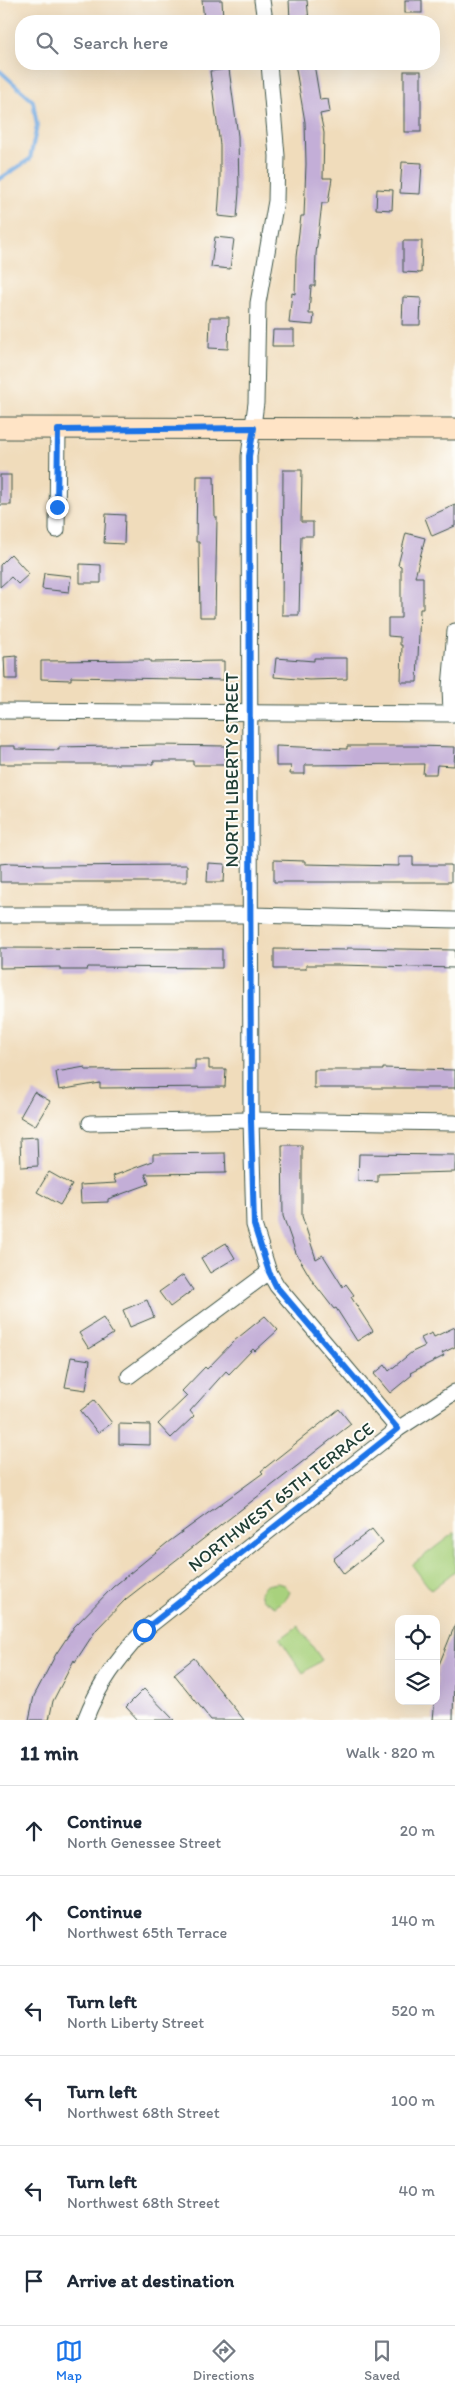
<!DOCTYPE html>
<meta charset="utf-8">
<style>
:root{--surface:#fff;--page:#f2f2f3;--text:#1f2937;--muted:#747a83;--line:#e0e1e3;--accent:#1a73e8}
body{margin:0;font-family:Itim,sans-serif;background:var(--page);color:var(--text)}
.controls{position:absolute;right:15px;bottom:15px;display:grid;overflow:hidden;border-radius:10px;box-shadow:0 5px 20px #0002}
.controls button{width:45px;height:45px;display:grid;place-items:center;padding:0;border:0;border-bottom:1px solid var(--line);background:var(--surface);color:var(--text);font:25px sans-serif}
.stop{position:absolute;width:15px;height:15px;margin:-11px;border:4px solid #1a73e8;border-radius:50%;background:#fff}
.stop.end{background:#1a73e8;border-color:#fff;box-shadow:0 1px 5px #0008}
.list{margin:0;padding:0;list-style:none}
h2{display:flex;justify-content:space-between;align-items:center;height:65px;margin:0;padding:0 20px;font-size:21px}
h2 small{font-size:16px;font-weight:400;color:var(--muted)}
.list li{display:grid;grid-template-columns:32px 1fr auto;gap:15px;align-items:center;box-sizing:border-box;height:90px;padding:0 20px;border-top:1px solid var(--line)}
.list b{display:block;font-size:19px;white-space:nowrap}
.list p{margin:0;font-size:16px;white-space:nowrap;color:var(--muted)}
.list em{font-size:16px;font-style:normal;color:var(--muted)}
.icon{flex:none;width:28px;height:28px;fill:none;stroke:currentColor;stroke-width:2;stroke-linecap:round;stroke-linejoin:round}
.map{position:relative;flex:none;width:455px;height:1720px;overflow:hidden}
.search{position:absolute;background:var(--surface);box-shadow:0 5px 20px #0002;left:15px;right:15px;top:15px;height:55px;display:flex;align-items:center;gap:12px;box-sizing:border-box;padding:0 18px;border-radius:20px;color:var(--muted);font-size:19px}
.sheet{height:605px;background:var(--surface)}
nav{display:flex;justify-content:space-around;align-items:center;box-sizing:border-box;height:70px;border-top:1px solid var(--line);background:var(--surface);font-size:14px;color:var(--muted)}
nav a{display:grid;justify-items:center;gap:2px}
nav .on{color:var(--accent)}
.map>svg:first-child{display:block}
.green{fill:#a8d17d;stroke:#648758}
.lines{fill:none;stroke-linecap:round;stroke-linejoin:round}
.stream{stroke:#74abe2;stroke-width:4}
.building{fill:#c3aed7}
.minor-casing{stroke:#3e5548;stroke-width:17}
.secondary-casing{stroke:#3e5548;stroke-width:23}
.minor{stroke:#fff;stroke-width:15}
.secondary{stroke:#ffe4c6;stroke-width:21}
.route{stroke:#1a73e8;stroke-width:6}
.labels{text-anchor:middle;stroke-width:4;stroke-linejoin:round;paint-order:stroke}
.street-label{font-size:18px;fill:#1f3d34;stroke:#fdfcf7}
</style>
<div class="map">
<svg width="455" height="1720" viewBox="0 0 455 1720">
<rect width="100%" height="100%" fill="#fdfcf7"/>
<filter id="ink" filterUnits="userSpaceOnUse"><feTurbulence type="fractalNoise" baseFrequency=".02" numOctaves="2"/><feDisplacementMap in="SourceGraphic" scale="10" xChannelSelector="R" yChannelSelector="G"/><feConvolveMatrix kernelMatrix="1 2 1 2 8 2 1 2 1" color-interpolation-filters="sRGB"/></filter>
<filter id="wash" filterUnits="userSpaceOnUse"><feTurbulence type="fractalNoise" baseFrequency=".0096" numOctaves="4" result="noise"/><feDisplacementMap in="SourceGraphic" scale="20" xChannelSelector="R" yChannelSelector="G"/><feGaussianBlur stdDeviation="1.12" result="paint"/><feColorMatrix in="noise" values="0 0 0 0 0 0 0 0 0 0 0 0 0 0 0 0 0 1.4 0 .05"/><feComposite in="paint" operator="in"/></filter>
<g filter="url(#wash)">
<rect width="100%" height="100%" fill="#f0dcbb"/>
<g class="green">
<path d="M455,1532V1571L431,1590L412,1565Z"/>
<path d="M277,1583L285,1585L290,1592L287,1598L275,1607L262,1599L260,1592L266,1585Z"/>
<path d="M298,1626L322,1660L303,1673L280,1639Z"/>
</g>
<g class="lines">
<path class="stream" d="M0,71L33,101L37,126L30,159L0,179"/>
</g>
<g id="blocks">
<g class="building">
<path d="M202,0H222L223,19L204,21Z"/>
<path d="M289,0H307L309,21H290Z"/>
<rect x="405" y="0" width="17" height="13"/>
<path d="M295,64H314L320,100L328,99L330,112L320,114L324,133L323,178H332L328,203H322L316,254L315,286H311L309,314H314L313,325L289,323L292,293L295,294L296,257L301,216H304L306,164L305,122Z"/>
<path d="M229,69L238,136L239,192L237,218L218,216L220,187V145L210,71Z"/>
<rect x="404" y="71" width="17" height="61"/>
<path d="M402,162L422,163L420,194L400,193Z"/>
<path d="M377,189L393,190L392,210L376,209Z"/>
<path d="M215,237L234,239L230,269L211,267Z"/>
<path d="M403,241H422L421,273L403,272Z"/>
<path d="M403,297L421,298L420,325H402Z"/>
<path d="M210,317H229L228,349L209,348Z"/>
<path d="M273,330H294V346H272Z"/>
<path d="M283,470H302L301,522H313V536H301L299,615H282Z"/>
<rect x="0" y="475" width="11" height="30"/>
<path d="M197,476H214L215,517H217L215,617H200L199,542H196Z"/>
<path d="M455,505V526L432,536L425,518Z"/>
<path d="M106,514L125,515L124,544L104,543Z"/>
<path d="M406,533L425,538L415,577H423V609H420L417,682H401L402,645H400V637L388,636V618H401V566L398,565Z"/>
<path d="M11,554L29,574L18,584L11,577L0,587V565Z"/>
<path d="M80,564L101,565V583H80Z"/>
<path d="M44,573L71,576L69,592L42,589Z"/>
<path d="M17,656V679H5L4,657Z"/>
<path d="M276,658L314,661V658H347V679L309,680L274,677Z"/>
<path d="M150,660V662L224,661V680L71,677V680L41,679V661Z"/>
<path d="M159,745L226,746L225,765H193V761H153V764H0V746H15V749L59,750V747Z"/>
<path d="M276,746L347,749V746H416L455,747L454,766L437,765L436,774H423L424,764L305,765V774H290L291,766H276Z"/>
<path d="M399,857H413V865H451V882H274V860L305,861V864L399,866Z"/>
<path d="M10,863L43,864V866L187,865V882H0V864Z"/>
<path d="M208,863L225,864L224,882H207Z"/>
<path d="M0,948L222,949V968L88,967L87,970H60V967L0,968Z"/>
<path d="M347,948L455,950V968L340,965H306V969H274V949L347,950Z"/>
<path d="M195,1060H209V1069H226L225,1087L100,1088V1083L59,1090L56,1072L85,1067V1070L195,1069Z"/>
<path d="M383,1068L455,1070V1088H314V1070H383Z"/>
<path d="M34,1092L50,1101L35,1126L20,1117Z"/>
<path d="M37,1137L38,1166L21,1167L20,1138Z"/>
<path d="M282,1145H302V1216L316,1259L323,1255L343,1287L346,1284L354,1295L351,1297L373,1331L357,1341L336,1308L334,1309L313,1282L296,1253L283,1216Z"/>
<path d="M225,1153L226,1173L145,1174L149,1184L108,1199V1202L81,1203L80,1185L116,1183L113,1176L153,1161V1154Z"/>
<path d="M359,1154L455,1155V1172L378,1174V1182L358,1181Z"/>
<path d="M49,1172L72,1185L60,1205L37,1192Z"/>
<path d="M226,1243L235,1258L210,1273L201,1258Z"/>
<path d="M183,1275L193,1290L170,1307L159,1292Z"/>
<path d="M147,1300L154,1317L130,1327L123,1310Z"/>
<path d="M265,1316L278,1330L255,1351L253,1349L229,1374L226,1371L190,1411L194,1416L171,1438L158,1424L187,1396L182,1391L205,1367L207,1369L234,1341Z"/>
<path d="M103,1318L113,1334L89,1349L79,1333Z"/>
<path d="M455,1327V1347L442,1353L444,1356L410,1373L412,1375L390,1393L374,1374L385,1365L389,1371L412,1352L425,1346L421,1338L432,1333L434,1337Z"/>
<path d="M71,1357L90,1360L86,1390L65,1387Z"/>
<path d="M94,1400L112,1423L98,1433L80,1411Z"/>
<path d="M339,1409L351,1424L126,1599L96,1630L75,1662L74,1660L53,1701L49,1720H29L34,1696L56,1654L74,1627L113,1587L167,1543L263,1473L261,1471Z"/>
<path d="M119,1424L150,1425V1445L119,1444Z"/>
<path d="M372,1529L383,1543L344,1574L333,1559Z"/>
<path d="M455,1625L453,1720H433L438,1667Z"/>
<path d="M194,1658L244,1720H211L174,1674Z"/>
<path d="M144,1689L174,1720H138L126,1707Z"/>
</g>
</g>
</g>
<g filter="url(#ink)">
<use href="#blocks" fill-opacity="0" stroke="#3e5548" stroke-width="1"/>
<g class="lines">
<g class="minor-casing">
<g id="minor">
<path d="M262,0L265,21"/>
<path d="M269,64L277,156L276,201L258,303L256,403L249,456L251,1120L254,1225L269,1272L277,1286L398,1429"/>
<path d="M57,530L58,430"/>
<path d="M0,711L455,714"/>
<path d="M451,714L450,687L455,631"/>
<path d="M0,915H251L455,920"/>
<path d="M90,1123L251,1120L455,1123"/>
<path d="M129,1376L269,1272"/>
<path d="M85,1720C98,1685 119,1658 144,1630L398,1429L455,1392"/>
</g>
</g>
<g class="secondary-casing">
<path id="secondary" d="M0,428L455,429"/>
</g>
<use href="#minor" class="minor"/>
<use href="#secondary" class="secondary"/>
</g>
</g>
<g class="lines" filter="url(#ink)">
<path class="route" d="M57,507L58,430L254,428L249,456L251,1120L254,1225L269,1272L276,1286L398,1429L144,1630"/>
</g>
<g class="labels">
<g class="street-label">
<text transform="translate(232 770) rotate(-90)" y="6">NORTH LIBERTY STREET</text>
<text transform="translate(281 1497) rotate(-38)" y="6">NORTHWEST 65TH TERRACE</text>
</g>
</g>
</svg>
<div class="controls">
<button><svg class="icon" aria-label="locate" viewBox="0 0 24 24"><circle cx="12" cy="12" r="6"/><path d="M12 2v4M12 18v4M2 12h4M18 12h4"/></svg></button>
<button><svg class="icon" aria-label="layers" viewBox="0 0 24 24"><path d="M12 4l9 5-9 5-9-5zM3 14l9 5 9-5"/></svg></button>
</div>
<div class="stop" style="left:144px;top:1630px"></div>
<div class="stop end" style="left:57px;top:507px"></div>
<div class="search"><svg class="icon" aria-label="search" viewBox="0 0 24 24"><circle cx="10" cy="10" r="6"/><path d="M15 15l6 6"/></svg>Search here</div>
</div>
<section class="sheet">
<h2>11 min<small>Walk · 820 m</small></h2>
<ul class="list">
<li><svg class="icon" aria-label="ahead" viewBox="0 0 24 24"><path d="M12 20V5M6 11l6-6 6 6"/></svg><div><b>Continue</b><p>North Genessee Street</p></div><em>20 m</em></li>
<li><svg class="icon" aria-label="ahead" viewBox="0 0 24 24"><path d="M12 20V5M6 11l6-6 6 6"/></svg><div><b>Continue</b><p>Northwest 65th Terrace</p></div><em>140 m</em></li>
<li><svg class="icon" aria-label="left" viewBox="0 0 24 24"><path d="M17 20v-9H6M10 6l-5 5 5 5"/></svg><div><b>Turn left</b><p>North Liberty Street</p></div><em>520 m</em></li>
<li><svg class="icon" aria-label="left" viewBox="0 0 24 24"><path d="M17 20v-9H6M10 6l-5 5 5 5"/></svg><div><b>Turn left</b><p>Northwest 68th Street</p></div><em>100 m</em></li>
<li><svg class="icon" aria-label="left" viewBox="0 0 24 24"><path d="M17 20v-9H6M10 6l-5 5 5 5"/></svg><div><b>Turn left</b><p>Northwest 68th Street</p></div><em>40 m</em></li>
<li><svg class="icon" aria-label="arrive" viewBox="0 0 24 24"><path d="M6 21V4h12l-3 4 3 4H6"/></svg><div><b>Arrive at destination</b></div></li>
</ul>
</section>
<nav>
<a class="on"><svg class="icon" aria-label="map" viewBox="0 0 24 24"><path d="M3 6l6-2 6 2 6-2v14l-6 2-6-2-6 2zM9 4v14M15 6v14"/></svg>Map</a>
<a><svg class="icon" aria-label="directions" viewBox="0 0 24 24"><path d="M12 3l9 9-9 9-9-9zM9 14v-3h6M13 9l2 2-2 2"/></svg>Directions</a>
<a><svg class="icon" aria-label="saved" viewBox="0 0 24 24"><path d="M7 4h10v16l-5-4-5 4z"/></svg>Saved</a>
</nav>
